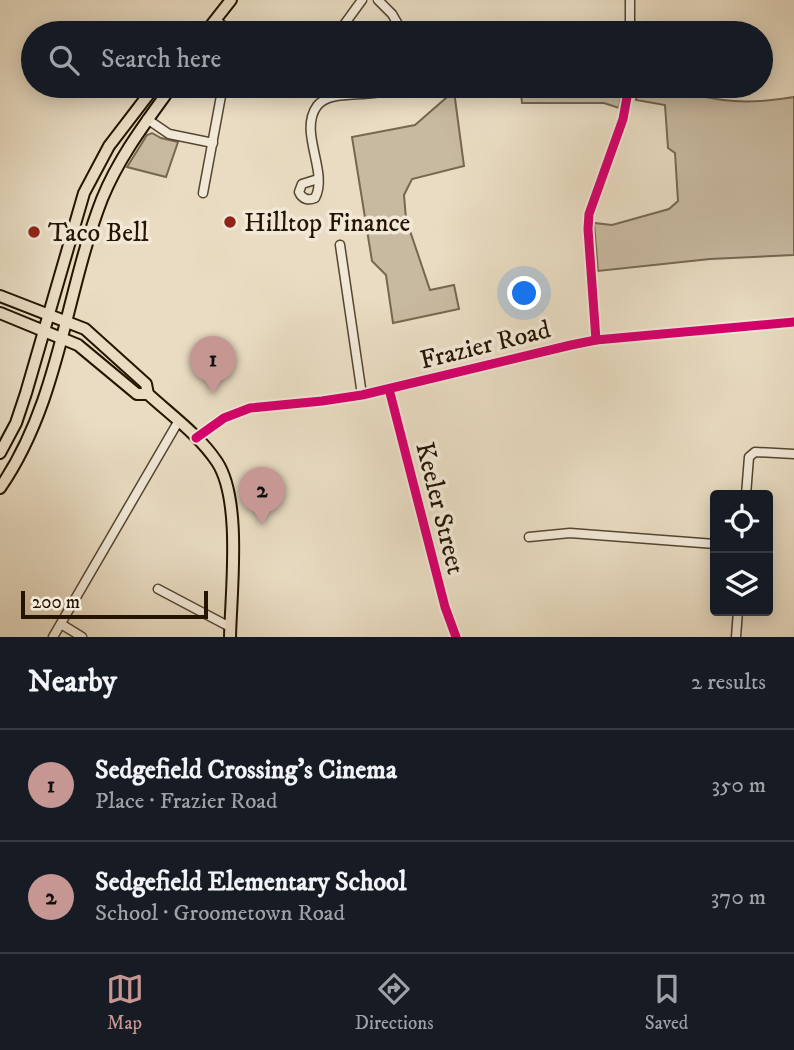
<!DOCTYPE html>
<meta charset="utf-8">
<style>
:root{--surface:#171b24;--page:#20242c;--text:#f1f3f6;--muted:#9ea1a6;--line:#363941;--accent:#c59692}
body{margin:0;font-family:"IM FELL DW Pica",serif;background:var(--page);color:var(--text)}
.controls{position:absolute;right:21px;bottom:21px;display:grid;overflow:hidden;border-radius:7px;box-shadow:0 4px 18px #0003}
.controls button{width:63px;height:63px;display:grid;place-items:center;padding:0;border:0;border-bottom:2px solid var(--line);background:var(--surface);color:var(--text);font:35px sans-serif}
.scale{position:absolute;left:21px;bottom:18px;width:187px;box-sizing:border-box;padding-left:7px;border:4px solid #241400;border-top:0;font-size:19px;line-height:24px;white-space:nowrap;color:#241400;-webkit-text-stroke:5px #f1e8d7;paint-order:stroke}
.you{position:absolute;left:525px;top:294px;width:24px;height:24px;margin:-18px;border:5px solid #fff;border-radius:50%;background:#1a73e8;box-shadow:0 0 0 10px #1a73e833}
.badge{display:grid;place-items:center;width:46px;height:46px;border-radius:50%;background:var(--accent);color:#111;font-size:23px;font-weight:700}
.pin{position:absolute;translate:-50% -58px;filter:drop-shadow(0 2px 4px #0008)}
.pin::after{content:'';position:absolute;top:37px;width:24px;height:21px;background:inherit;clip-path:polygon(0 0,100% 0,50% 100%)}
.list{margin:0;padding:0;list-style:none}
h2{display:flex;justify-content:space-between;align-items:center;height:91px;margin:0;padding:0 28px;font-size:30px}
h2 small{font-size:23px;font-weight:400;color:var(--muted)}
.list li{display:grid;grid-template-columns:46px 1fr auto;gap:21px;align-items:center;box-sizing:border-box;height:112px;padding:0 28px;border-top:2px solid var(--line)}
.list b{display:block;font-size:26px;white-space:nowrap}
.list p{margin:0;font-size:23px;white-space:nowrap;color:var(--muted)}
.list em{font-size:23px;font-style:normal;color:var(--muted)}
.icon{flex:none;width:38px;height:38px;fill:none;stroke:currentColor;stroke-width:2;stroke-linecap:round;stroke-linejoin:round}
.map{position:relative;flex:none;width:794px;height:637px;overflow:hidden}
.search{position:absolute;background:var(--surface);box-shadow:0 4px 18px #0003;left:21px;right:21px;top:21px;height:77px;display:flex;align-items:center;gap:18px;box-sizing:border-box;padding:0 24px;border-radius:38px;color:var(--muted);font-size:26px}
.sheet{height:315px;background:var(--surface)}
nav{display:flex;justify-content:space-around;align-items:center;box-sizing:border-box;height:98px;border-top:2px solid var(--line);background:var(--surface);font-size:19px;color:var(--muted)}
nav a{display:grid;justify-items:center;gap:4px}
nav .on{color:var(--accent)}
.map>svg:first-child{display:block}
.green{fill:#c8baa1;stroke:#766750;stroke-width:2}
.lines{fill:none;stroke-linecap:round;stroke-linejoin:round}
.minor-casing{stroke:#554630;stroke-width:11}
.major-casing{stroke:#241400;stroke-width:14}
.minor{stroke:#f1e8d7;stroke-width:8}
.major{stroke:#e9dcc2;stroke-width:10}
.cycleway-casing{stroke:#f1e8d7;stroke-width:13}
.cycleway{stroke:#d6006c;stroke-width:9}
.poi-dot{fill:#8f2418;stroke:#f1e8d7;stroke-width:2.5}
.labels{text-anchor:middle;stroke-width:7;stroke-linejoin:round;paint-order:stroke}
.poi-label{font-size:26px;fill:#241400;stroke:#f1e8d7;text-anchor:start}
.street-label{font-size:26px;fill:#241400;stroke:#f1e8d7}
</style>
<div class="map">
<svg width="794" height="637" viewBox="0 0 794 637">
<rect width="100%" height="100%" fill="#e9dcc2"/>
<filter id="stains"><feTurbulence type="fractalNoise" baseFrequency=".00286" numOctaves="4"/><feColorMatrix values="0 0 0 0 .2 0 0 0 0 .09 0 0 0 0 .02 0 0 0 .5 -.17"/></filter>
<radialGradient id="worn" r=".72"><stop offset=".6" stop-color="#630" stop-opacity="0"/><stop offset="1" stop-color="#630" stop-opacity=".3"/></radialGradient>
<g class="green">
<path d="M520,86H623L619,108L604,103H522Z"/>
<path d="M637,86C667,86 694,96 723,100C746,103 771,101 794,97V255L710,259L598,271L594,223L612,225L669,209L678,201L675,153L668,148L665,105L636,100Z"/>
<path d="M454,91L464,166L412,179L404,195L406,219L430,290L454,285L459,309L393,323L386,275L372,261L352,137L415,125Z"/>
<path d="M152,133L161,138L178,142L166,177L127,167L147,135Z"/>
</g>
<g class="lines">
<g class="minor-casing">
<g id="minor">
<path d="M378,0L392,14L403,33"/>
<path d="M630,0V33"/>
<path d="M215,20L234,33"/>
<path d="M338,33L362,0"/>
<path d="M147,119L169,134L213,143"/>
<path d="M318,179L302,184L299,192C302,199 308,201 315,198C329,172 298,132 317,106C332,87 373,101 395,86"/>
<path d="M203,193L221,96"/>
<path d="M340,245L362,395"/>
<path d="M596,340L588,229L589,214L623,119L629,86"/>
<path d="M389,389L445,607L456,637"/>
<path d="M196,438L224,418L250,408L322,401L362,395L571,345L596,340L794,322"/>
<path d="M746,495L749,457L755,452L794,454"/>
<path d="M529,537L570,533L715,544"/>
<path d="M158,589L230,627"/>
<path d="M61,624L82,637"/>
<path d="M53,637L178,422"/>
<path d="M736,637L738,611"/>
</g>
</g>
<g class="major-casing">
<g id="major">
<path d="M205,33L231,0"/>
<path d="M0,296L85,329L146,384L148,394C171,415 200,436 217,462C242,500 231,591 230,637"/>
<path d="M0,313L78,345L137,394H148"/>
<path d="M0,453L16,423L26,393L84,193L109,146L155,86"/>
<path d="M0,488C60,401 65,294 102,199C119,157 146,122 172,86"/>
</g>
</g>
<use href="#minor" class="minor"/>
<use href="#major" class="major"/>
<g class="cycleway-casing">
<g id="cycleway">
<path d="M596,340L588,229L589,214L623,119L629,86"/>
<path d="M389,389L445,607L456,637"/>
<path d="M196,438L224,418L250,408L322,401L362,395L571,345L596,340L794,322"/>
</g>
</g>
<use href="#cycleway" class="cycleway"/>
</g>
<g class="poi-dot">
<circle cx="230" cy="222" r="7"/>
<circle cx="34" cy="232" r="7"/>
</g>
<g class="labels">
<g class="poi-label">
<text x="244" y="231">Hilltop Finance</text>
<text x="48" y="241">Taco Bell</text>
</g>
<g class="street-label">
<text transform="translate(485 344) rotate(-14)" y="9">Frazier Road</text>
<text transform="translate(441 508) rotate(76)" y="9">Keeler Street</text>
</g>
</g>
<rect width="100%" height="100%" filter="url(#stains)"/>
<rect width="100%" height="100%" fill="url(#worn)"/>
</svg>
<div class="controls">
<button><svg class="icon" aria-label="locate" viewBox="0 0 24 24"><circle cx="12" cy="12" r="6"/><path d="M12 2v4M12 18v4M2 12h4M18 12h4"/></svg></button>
<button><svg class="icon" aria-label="layers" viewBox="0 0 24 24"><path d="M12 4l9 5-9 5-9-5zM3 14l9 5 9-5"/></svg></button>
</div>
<div class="scale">200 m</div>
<div class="you"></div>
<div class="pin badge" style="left:213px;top:394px">1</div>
<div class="pin badge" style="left:262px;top:525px">2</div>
<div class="search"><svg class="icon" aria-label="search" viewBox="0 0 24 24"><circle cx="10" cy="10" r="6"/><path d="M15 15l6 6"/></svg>Search here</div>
</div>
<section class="sheet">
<h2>Nearby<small>2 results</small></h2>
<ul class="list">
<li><span class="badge">1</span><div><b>Sedgefield Crossing's Cinema</b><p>Place · Frazier Road</p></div><em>350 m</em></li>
<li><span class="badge">2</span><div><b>Sedgefield Elementary School</b><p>School · Groometown Road</p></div><em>370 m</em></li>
</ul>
</section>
<nav>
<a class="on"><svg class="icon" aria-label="map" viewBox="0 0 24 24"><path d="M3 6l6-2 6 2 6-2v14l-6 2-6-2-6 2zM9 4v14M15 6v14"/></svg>Map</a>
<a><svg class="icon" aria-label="directions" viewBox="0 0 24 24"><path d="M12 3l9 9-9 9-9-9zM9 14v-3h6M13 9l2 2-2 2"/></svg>Directions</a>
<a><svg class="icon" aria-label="saved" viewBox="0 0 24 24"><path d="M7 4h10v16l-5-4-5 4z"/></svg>Saved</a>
</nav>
